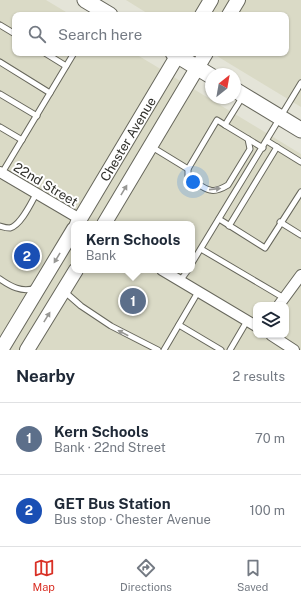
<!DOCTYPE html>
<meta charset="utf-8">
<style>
:root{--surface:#fff;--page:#f6f6f7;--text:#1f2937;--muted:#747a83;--line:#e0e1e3;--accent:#d93025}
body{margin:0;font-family:"Public Sans",sans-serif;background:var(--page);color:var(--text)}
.controls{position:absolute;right:12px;bottom:12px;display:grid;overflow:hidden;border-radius:8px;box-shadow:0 1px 3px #0004}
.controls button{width:36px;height:36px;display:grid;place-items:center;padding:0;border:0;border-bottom:1px solid var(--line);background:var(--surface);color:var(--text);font:20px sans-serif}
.compass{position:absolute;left:205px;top:68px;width:36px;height:36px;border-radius:50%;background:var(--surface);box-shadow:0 1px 3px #0004;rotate:31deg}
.you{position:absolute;left:193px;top:182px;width:14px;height:14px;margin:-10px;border:3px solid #fff;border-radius:50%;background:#1a73e8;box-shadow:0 0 0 6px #1a73e833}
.badge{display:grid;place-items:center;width:26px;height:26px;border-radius:50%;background:var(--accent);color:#fff;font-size:13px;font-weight:700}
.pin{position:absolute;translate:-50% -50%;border:2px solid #fff;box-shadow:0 1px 4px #0006}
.popup{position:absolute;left:71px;top:221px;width:124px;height:52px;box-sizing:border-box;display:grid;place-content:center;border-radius:8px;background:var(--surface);filter:drop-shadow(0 1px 3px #0005);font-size:13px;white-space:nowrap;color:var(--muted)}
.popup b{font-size:15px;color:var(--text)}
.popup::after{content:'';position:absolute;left:50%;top:100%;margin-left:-8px;border:8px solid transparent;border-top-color:var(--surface)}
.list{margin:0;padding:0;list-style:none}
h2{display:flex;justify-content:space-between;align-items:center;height:52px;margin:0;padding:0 16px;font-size:17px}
h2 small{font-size:13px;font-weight:400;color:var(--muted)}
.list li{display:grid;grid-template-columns:26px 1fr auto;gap:12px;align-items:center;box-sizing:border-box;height:72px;padding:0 16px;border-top:1px solid var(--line)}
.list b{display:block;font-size:15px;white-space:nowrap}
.list p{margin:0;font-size:13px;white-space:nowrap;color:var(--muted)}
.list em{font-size:13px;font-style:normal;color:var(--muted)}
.icon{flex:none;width:22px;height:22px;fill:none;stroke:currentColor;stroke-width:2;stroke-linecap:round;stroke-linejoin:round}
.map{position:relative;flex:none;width:301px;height:350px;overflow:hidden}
.search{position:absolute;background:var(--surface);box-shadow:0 1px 3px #0004;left:12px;right:12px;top:12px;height:44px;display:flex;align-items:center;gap:10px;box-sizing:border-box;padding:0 14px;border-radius:8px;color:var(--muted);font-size:15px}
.sheet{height:196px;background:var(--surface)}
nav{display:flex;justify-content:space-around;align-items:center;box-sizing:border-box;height:56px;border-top:1px solid var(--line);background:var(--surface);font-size:11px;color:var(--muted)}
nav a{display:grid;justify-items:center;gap:2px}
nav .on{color:var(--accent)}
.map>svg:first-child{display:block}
.built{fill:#dadac6;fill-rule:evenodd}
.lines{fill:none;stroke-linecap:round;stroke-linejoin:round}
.lane-casing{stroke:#67675c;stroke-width:7}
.street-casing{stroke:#67675c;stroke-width:12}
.secondary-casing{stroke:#67675c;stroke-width:16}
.primary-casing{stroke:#67675c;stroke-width:17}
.lane{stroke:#fff;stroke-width:5}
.street{stroke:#fff;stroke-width:10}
.secondary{stroke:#fff;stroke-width:14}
.primary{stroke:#fff;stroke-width:15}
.oneway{fill:#989895}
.labels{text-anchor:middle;stroke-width:4;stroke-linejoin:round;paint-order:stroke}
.street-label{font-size:13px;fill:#30302b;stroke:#fff}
</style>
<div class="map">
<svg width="301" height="350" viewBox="0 0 301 350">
<rect width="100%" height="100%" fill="#e4e4d8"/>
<g class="built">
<path d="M0,0H46L71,15H15V53H134L301,154V350H0ZM74,224H192V270H74ZM256,305H286V335H256Z"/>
<path d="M126,0H301V107L212,53H286V15H150Z"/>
</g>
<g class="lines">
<g class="lane-casing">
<g id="lane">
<path d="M0,25L15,34"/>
<path d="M45,53L66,66"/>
<path d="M0,62L50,93"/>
<path d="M0,94L37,116"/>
<path d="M243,96L225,125L263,148"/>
<path d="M0,127L22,140"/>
<path d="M267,141L301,162"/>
<path d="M152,147L188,169L217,120L225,125"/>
<path d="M188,169V176C192,180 204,189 210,190C216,192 223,188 228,185L250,149L248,139"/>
<path d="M2,173L74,53"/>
<path d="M219,219L265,248L301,192"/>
<path d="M280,222L301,235"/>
<path d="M0,226C3,227 7,228 10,228C21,225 31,203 36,194"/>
<path d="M229,226L277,147"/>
<path d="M201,249L284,298"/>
<path d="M192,263L301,83"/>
<path d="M0,279C10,286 22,293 35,288"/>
<path d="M180,281L188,270"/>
<path d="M65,292L81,306L111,326L158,350"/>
<path d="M179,325L221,350"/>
<path d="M164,350L198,292"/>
<path d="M230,350L247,321"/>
</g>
</g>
<g class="street-casing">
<g id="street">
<path d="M0,172L80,219"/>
<path d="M162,270L256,326"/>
<path d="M279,305L301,275"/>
<path d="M271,335L294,350"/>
</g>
</g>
<g class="secondary-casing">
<g id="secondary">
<path d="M202,15L211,0"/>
<path d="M229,15L238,0"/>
<path id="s1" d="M77,224L179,53"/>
<path d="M104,224L206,53"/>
<path d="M1,350L74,229"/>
<path d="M27,350L76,270"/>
</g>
</g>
<g class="primary-casing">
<g id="primary">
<path d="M85,0L110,15"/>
<path d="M173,53L211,76"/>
<path d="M235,90L301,130"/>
</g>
</g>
<use href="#lane" class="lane"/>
<use href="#street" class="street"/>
<use href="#secondary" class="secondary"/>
<use href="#primary" class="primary"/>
</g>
<defs><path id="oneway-solid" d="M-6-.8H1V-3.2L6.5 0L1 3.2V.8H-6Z"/></defs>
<g class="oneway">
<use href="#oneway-solid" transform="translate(215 189) rotate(-6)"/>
<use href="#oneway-solid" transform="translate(124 190) rotate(-59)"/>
<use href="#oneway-solid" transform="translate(57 258) rotate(121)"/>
<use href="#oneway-solid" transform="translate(47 317) rotate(-58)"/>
<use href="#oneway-solid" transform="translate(123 333) rotate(-152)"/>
</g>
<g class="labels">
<g class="street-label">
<text dy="5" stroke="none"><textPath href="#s1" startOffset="99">Chester Avenue</textPath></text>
<text transform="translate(46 184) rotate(31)" y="5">22nd Street</text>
</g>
</g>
</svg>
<div class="controls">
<button><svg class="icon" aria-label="layers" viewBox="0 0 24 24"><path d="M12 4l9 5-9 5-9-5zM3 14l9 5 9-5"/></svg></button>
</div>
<svg class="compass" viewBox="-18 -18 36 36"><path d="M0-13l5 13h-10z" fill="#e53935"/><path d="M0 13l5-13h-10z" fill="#747a83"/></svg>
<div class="you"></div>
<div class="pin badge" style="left:133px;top:301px;background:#5c6f8a">1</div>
<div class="popup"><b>Kern Schools</b>Bank</div>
<div class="pin badge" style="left:27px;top:256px;background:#1a4fb4">2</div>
<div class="search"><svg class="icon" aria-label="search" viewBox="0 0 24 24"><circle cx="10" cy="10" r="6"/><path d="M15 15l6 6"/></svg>Search here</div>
</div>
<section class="sheet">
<h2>Nearby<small>2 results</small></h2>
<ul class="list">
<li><span class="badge" style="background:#5c6f8a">1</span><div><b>Kern Schools</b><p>Bank · 22nd Street</p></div><em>70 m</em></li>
<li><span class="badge" style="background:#1a4fb4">2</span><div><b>GET Bus Station</b><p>Bus stop · Chester Avenue</p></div><em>100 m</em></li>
</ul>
</section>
<nav>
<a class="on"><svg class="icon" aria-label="map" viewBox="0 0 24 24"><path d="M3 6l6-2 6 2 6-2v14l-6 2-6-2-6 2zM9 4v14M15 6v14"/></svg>Map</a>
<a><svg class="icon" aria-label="directions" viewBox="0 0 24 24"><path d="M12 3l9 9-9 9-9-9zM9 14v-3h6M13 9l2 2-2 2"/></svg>Directions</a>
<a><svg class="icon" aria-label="saved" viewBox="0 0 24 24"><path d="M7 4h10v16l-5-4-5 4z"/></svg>Saved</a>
</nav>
